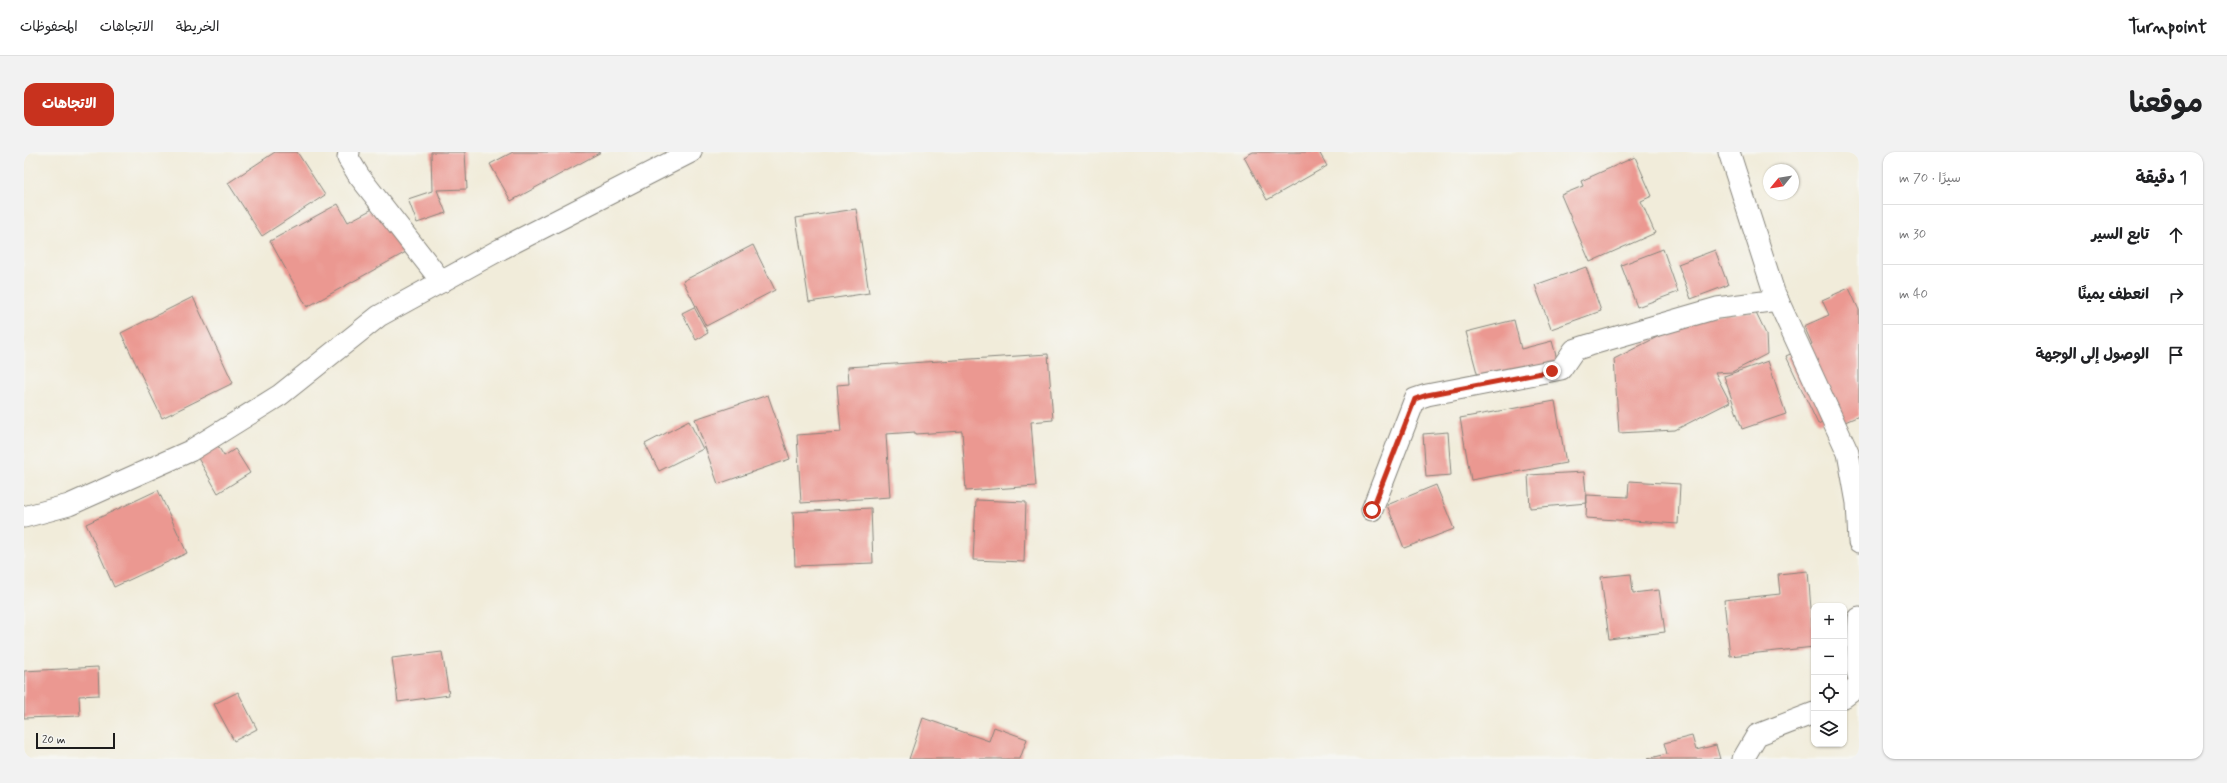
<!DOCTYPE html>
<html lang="ar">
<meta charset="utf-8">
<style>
:root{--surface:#fff;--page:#f2f2f2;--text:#202124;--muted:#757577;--line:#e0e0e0;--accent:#c8321e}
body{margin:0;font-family:Mynerve,"Playpen Sans Arabic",sans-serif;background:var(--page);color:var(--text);direction:rtl}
.controls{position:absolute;right:12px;bottom:12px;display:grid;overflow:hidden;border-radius:8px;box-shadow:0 1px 3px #0004}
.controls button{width:36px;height:36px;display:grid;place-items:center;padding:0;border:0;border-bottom:1px solid var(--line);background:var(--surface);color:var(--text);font:20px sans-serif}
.compass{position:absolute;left:1739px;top:12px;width:36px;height:36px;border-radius:50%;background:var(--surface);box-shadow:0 1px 3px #0004;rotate:240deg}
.scale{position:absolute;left:12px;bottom:10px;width:79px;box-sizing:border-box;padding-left:4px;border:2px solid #1c1c1c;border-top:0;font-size:11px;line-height:14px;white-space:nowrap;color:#1c1c1c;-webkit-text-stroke:3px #f6f6f2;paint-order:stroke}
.stop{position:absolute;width:12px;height:12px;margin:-9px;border:3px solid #c8321e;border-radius:50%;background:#fff}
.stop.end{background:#c8321e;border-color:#fff;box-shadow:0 1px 4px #0008}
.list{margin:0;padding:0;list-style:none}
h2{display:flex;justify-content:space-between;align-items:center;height:52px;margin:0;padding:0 16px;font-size:17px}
h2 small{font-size:13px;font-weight:400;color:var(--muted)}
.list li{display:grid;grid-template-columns:26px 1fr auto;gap:12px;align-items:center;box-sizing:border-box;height:60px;padding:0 16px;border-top:1px solid var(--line)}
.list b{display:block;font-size:15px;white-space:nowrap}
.list em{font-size:13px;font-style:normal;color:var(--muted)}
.icon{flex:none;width:22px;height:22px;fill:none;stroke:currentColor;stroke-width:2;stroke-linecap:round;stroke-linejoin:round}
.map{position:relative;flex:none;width:1835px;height:607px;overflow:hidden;direction:ltr;border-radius:12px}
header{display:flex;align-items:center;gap:24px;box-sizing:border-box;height:56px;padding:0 20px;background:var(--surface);border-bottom:1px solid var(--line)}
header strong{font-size:19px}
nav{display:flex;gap:22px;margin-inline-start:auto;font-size:14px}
.intro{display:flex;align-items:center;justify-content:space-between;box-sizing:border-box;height:96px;padding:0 24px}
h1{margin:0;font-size:28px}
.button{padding:10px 18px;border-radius:12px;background:var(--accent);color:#fff;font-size:14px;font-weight:700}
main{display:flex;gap:24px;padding:0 24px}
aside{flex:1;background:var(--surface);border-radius:12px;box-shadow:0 1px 3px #0004}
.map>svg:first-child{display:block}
.building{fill:#eb9891}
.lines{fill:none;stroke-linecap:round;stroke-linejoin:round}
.minor-casing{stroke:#86847b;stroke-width:23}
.minor{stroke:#fff;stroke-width:21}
.route{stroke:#c8321e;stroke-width:5}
</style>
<header>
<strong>Turnpoint</strong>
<nav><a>الخريطة</a><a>الاتجاهات</a><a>المحفوظات</a></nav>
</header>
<div class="intro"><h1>موقعنا</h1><a class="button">الاتجاهات</a></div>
<main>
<aside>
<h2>1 دقيقة<small>سيرًا · 70 m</small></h2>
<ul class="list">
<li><svg class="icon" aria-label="ahead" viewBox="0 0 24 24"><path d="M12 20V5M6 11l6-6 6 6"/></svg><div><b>تابع السير</b></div><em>30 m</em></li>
<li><svg class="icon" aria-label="right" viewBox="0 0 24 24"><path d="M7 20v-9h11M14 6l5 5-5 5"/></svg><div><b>انعطف يمينًا</b></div><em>40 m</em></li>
<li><svg class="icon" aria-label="arrive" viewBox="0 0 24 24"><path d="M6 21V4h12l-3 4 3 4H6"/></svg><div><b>الوصول إلى الوجهة</b></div></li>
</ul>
</aside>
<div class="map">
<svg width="1835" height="607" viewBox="0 0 1835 607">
<rect width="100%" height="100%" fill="#f6f6f2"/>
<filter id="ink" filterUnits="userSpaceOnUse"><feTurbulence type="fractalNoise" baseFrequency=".025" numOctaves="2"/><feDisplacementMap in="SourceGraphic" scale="8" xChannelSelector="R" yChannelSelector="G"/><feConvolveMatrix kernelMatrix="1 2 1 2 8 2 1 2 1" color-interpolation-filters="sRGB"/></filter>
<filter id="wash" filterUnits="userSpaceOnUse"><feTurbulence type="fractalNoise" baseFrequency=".012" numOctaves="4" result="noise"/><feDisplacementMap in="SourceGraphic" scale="16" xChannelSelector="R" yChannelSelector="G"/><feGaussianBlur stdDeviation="0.9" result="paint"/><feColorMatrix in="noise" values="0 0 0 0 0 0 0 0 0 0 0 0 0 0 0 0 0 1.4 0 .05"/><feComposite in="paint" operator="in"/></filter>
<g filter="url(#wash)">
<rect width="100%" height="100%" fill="#f1ecda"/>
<g id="blocks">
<g class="building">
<path d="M251,0H273L301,43L238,84L204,31Z"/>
<path d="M407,0H441L443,37L413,38L422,61L393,71L384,47L408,39Z"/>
<path d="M489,0H577L487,49L466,12Z"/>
<path d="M1229,0H1295L1303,14L1243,48L1220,5Z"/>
<path d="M1611,5L1628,44L1617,49L1631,81L1566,110L1537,43L1559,34L1557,29Z"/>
<path d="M314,52L324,70L356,53L382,100L283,155L246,89Z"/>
<path d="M832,57L845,141L785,150L772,66Z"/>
<path d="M729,93L751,138L682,174L659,129Z"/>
<path d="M1639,97L1654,140L1613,155L1597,113Z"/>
<path d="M1691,98L1704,133L1667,147L1654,112Z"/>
<path d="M1562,115L1577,159L1527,177L1511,133Z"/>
<path d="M1825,136L1835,158V264L1821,270L1817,261L1794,272L1762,204L1788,192L1780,174L1805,163L1798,148Z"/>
<path d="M169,145L209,231L138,266L97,181Z"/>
<path d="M670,155L684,181L672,188L658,161Z"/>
<path d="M1731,159L1742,182L1743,202L1708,220L1691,221L1706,250L1651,278L1595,281L1590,207L1674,164Z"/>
<path d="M1490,168L1497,197L1528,189L1534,211L1456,232L1442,180Z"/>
<path d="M1024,202L1029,268L1007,270L1012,334L942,339L938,279L891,282V280L862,282L866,345L777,351L773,283L817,280L813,233L825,232L824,215Z"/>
<path d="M1744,209L1762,262L1718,277L1700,224Z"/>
<path d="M744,243L766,307L694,332L671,267Z"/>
<path d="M1531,249L1542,311L1447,328L1436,266Z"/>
<path d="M665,269L679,297L635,319L621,292Z"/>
<path d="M1424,280L1427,323L1402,325L1399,282Z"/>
<path d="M191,289L200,304L211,297L226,321L194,341L171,301Z"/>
<path d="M1560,320L1563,351L1506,356L1504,323Z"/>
<path d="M1605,329L1656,332L1654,372L1562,366L1563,343L1604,345Z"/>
<path d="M1412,333L1430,377L1380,396L1363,353Z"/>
<path d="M134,338L163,401L90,435L62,372Z"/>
<path d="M952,348L1002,350L1000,410L949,408Z"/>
<path d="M847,356L849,411L771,414L769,360Z"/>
<path d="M1784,419L1790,495L1706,504L1700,448L1756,442L1754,422Z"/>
<path d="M1607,422L1609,441L1635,438L1641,480L1585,487L1577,425Z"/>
<path d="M418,500L425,543L374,550L368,506Z"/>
<path d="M74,515L75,543L55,544L56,564L0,566V519Z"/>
<path d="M214,540L233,577L210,589L190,552Z"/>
<path d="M899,566L965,589L970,575L1003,587L996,607H885Z"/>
<path d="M1668,584L1672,598L1692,593L1696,607H1623L1643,602L1640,591Z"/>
</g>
</g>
</g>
<g filter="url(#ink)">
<use href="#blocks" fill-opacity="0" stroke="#86847b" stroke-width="1"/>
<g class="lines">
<g class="minor-casing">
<g id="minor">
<path d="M325,0L324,6L335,24L418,130"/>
<path d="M1705,0L1750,140L1824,301L1833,351L1835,390"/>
<path d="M1348,358L1391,247L1403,243L1537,217L1550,198L1565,193L1693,156L1754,148"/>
<path d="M0,365L45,353L166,299L256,243L355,164L477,97L667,0"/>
<path d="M1835,466L1832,516L1835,527"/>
<path d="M1820,545L1835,534"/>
<path d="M1719,607L1733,583L1790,561"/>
</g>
</g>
<use href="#minor" class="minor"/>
</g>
</g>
<g class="lines" filter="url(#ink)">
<path class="route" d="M1348,358L1391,247L1403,243L1528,219"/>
</g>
</svg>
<div class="controls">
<button>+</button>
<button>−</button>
<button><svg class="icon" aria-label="locate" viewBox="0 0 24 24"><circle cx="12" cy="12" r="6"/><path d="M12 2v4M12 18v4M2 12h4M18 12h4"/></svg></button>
<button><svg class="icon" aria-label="layers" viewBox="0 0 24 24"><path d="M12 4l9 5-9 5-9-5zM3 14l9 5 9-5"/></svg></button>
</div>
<svg class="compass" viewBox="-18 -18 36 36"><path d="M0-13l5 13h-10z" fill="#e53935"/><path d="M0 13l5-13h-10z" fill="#757577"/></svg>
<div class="scale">20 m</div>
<div class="stop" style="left:1348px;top:358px"></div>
<div class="stop end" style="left:1528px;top:219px"></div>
</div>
</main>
